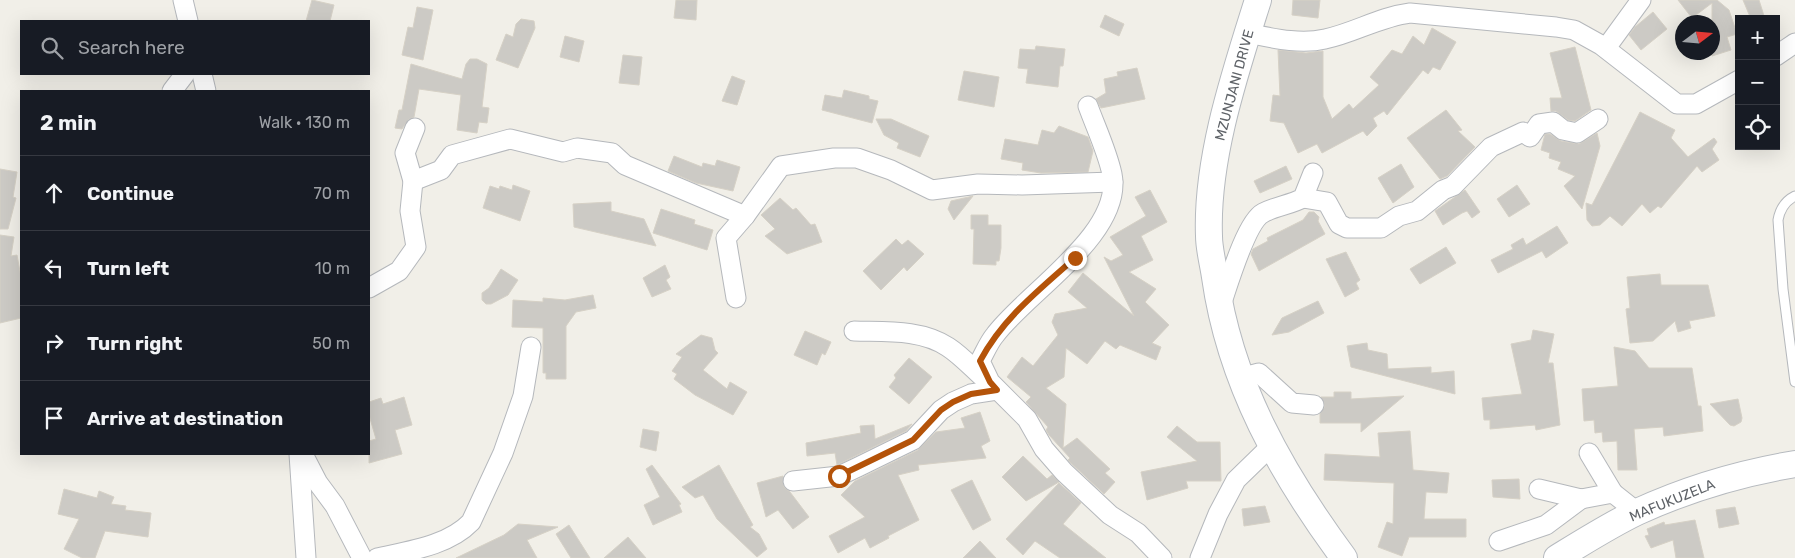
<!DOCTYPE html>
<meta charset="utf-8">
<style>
:root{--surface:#171b24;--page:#20242c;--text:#f1f3f6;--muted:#9ea1a6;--line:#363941}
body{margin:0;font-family:Rubik,sans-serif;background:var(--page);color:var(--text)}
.controls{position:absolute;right:15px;top:15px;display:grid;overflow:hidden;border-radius:0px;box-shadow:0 5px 20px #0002}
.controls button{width:45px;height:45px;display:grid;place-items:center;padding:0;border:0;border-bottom:1px solid var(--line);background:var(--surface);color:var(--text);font:25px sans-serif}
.compass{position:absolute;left:1675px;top:15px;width:45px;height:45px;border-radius:50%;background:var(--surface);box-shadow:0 5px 20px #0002;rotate:74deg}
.stop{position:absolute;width:15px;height:15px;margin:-11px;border:4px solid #b45309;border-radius:50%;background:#fff}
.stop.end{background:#b45309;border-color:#fff;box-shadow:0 1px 5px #0008}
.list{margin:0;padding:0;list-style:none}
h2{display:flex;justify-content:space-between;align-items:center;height:65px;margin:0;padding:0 20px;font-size:21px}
h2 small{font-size:16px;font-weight:400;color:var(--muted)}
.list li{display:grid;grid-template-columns:32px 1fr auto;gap:15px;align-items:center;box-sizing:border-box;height:75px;padding:0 20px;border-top:1px solid var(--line)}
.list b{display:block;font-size:19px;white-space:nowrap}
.list em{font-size:16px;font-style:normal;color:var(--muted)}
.icon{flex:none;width:28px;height:28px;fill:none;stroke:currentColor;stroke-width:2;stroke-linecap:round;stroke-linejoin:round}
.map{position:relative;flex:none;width:1795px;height:558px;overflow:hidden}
.search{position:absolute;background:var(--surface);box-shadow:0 5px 20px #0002;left:20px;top:20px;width:350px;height:55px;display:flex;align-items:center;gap:12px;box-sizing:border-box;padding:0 18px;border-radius:0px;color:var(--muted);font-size:19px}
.panel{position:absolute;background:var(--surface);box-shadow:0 5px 20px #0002;left:20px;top:90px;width:350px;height:365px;border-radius:0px}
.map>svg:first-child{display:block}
.building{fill:#cccac5;stroke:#d6d1c6}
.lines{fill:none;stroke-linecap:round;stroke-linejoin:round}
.service-casing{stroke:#b5b8bc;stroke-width:11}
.minor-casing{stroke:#b5b8bc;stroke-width:21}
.secondary-casing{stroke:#b6babf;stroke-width:28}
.service{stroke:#fff;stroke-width:9}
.minor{stroke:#fff;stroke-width:19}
.secondary{stroke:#fff;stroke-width:26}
.route{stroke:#b45309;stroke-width:6}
.labels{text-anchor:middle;stroke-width:5;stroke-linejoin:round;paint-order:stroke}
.street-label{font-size:14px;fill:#5f6368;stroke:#fff}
</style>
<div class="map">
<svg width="1795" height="558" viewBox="0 0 1795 558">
<rect width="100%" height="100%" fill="#f1efe8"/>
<g class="building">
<path d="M312,0L334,5L330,21H306Z"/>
<path d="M676,0H697L696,20L674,18Z"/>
<path d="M1293,0H1320L1318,18L1292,15Z"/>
<path d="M1678,0H1717L1729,10L1737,34L1727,37L1731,50L1712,56V3L1692,18Z"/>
<path d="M1743,0H1759L1765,19H1751Z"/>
<path d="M417,7L433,10L423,60L402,55L408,27L413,28Z"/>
<path d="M1653,12L1667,29L1641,50L1629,35L1635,27Z"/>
<path d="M1105,15L1124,24L1119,36L1100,27Z"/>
<path d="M521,19L534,21L535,28L518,68L496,60L506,34L513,37L516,24Z"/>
<path d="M1432,28L1456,42L1440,70L1433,67L1428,74L1423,70L1387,115L1384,111L1373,118L1377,126L1367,136L1363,131L1322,153L1317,144L1298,153L1284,123L1270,121L1273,95L1280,96L1278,50L1306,53L1323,51V97L1332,119L1349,104L1353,109L1379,85L1370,77L1392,50L1402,54L1413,36L1424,45Z"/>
<path d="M565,36L584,41L579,62L560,57Z"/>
<path d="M1036,46L1065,49L1063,66H1060L1058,87L1026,83L1028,69L1018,68L1020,49L1035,50Z"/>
<path d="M1575,47L1591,110L1575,121L1568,120L1556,111H1551L1550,98H1562L1550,53Z"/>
<path d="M623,55L642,57L639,85L619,83Z"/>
<path d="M470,59H477L487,64L482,107L489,108L487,123L479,122L477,133L457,130L461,95L419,89L414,117L408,120L402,129L395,128L399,110H402L411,64L462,79L466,64Z"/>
<path d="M1137,68L1145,99L1101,108L1096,99L1106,93L1104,79L1118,76L1117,72Z"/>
<path d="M964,71L999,77L994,107L958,100Z"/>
<path d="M732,76L745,81L737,105L722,101Z"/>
<path d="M844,90L869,96V99L878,101L872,123L822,110L825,95L842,98Z"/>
<path d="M1446,110L1462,130L1458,131L1475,147L1447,176L1440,179L1407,138Z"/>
<path d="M1640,112L1675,130L1671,138L1688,157L1714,138L1717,142L1712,149L1719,160L1702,172L1697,166L1661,208L1658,206L1650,213L1642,204L1622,226L1610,216L1600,225L1592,226L1587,220L1586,203L1592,205Z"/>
<path d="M876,119H891L929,136L920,157L897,148L899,143L884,135Z"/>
<path d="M1059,126L1088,137L1093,151L1088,172L1041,173L1022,170L1023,163L1001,159L1005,139L1038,145L1042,130L1054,133Z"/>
<path d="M1597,133L1600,146L1582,209L1564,186L1575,176L1558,169L1561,162L1549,158L1550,153L1541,150L1545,134H1550L1561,141L1579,144Z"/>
<path d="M674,156L702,167L703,163L715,166L717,160L740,167L733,191L696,183L668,171Z"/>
<path d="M1401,164L1414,187L1393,203L1378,178Z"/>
<path d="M1286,166L1292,179L1260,193L1254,181Z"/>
<path d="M0,169L17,172L13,197L16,198L8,229H0Z"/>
<path d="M513,185L530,191L520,221L483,208L490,186L499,189L500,186L512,190Z"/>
<path d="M1517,185L1530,204L1509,217L1497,199Z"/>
<path d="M1150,190L1167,222L1141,236L1153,260L1129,272L1156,289L1145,302L1169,325L1152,343L1161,347L1156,360L1120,345L1116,349L1105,341L1087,364L1066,348L1064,377L1046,388L1066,404L1063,448L1077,438L1110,469L1105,473L1115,482L1104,494L1072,464L1068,460L1070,458L1049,435L1046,430L1048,427L1026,402L1031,397L1007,377L1022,357L1033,366L1058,335L1052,322L1055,314L1087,308L1068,292L1083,273L1134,316L1104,257L1111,261L1123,255L1110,237L1146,216L1135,197Z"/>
<path d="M1465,190L1480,212L1472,218L1467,211L1462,213L1443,225L1435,211Z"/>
<path d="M973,196L954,220L948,209L951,201Z"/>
<path d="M780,198L793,210L796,208L811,225L815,224L822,242L787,254L765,236L775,229L761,215Z"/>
<path d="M611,202V211L644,219L656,246L574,227L573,204Z"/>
<path d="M661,209L695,220L694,224L713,230L707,250L653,233Z"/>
<path d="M1309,212H1314L1319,217L1318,221L1325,234L1259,271L1251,254L1253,249L1268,241L1267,238L1303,220Z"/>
<path d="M971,215H988V225H1001V248L999,261H996V265L973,264L974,229H971Z"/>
<path d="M1557,226L1568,243L1546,258L1542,251L1498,273L1491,260L1513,249L1511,245L1523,238L1526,245Z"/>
<path d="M0,235L14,237L11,256L17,255L21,277V318L0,323Z"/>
<path d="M896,239L902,245L908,240L924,254L907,271L904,267L881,290L863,271Z"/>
<path d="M1446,247L1456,263L1420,284L1410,269Z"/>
<path d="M1346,252L1360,280L1356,283L1359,289L1345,297L1326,259Z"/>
<path d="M665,265L670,277L666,280L671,289L652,297L643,278Z"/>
<path d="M501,269L518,280L508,295L491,304H486L482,300V293L489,288Z"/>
<path d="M1660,274L1661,285H1708L1715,316L1689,321L1691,328L1678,332L1675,321L1653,341L1630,343L1626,309L1630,308L1627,277Z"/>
<path d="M593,295L596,308L576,312L566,326V379H546V373H543V328L512,327L513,300L543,302V298L565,300Z"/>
<path d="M1318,301L1324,313L1289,332L1272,335L1282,318Z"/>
<path d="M1533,330L1554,334L1548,363H1553L1560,425L1536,430L1535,425L1490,429V420H1484L1482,398L1522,394L1511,344L1531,340Z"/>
<path d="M805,331L831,342L825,355L822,353L817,365L794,355Z"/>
<path d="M701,335L712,338L715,350L718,353L703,370L727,389L730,382L747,392L733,415L695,395L674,379L677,374L672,371L682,357L676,354Z"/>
<path d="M1367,343L1368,350L1387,354L1388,369L1431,367V373L1454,371L1455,394L1351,367L1347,346Z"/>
<path d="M1614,347L1635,351L1649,368H1692L1698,406H1701L1703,431L1664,436L1663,427L1634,429L1637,470H1618L1617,441L1603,442L1602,432L1595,433L1594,420L1584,421L1582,389L1618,386Z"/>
<path d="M909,358L932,377L909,404L889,387L896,378L894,375Z"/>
<path d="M1334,392H1351V399L1404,396L1361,432V423H1320V414L1325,406L1321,397H1334Z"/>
<path d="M404,397L412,425L395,430L402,454L369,463V441L376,439L369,415V402L381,398L383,404Z"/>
<path d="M1738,399L1742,418L1741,422L1734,426L1730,425L1710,404Z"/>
<path d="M980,412L990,441L981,446L986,458L918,465L919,470L898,475L919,520L888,536L889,538L870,548L865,538L838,553L829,536L865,517L841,495L855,481L918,450L936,432L965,428L961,418Z"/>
<path d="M912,424L906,431L837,465L835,453L807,456L806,443L861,433L860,426L874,425L875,439Z"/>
<path d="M1177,426L1197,442H1220L1221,481H1186L1188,488L1147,500L1141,472L1197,461L1167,437Z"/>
<path d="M643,429L659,432L656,451L640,447Z"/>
<path d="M1410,431L1413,470L1449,473L1447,493L1426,492L1424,519H1466V537H1409L1402,556L1378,547L1387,522L1393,524L1394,483L1324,480L1325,454L1380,457L1378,433Z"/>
<path d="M1023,456L1047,479L1052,475L1059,482L1026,501L1002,477Z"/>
<path d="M652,465L681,504L679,505L682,512L653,525L644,505L660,497L646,469Z"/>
<path d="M719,465L753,525L750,527L759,534L767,549L757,557L717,519L703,495L695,498L682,487Z"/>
<path d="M783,476L784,487L790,492L809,517L793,529L778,510L766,517L757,483Z"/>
<path d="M1519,479L1520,499L1493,497L1492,480Z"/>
<path d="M972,480L991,520L973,530L951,490Z"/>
<path d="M1059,483L1081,503L1063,524L1106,558H1060L1035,541L1023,555L1006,539Z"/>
<path d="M64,489L97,498L99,491L114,497L111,504L126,506L125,510L151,513L148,537L105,531L95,558H82L64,549L79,519L58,514Z"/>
<path d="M1265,506L1270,522L1244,526L1242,509Z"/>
<path d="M1735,507L1739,524L1719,528L1716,510Z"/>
<path d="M1695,520L1704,558H1676L1673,540L1651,548L1645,536L1649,535L1647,529L1664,522L1665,525Z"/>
<path d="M518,524L558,527L527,540L537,558H456L504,535Z"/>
<path d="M569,525L590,558H571L556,534Z"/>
<path d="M628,537L646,558H604Z"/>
<path d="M980,541L996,558H963Z"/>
</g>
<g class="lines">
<g class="service-casing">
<path id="service" d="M1795,196C1785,201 1780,209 1778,220L1783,289L1795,382"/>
</g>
<g class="minor-casing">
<g id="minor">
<path d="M183,0L188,21"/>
<path d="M1247,33C1272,38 1300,45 1325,39C1354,33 1379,17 1410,13L1556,27L1574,30L1601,45L1677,104H1696L1739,80"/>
<path d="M1606,48L1641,0"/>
<path d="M1776,56L1795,43"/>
<path d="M202,74L206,91"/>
<path d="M172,91L185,74"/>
<path d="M1088,106C1096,128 1107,151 1112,174C1124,233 1026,293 995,335C989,342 985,352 980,361L990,382L1027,419L1044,449L1064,472L1110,515L1138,533L1162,558"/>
<path d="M413,181L441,170L452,155L510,139L563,152L577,148L612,153L625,165L745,216"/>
<path d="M1303,198L1327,202L1339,224L1347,228H1381L1399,216L1417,211L1443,190L1453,186L1491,147L1523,132L1530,137L1539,124L1553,122L1563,130L1577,133L1598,119"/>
<path d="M369,288L399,271L416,247L410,211L413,181L405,153L415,128"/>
<path d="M736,298L726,238L745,216L781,166L834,158H857L891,170L932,190L978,184L1022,185L1113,182"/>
<path d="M1221,305C1228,285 1246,222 1263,213C1276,206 1290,205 1303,198L1313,173"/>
<path d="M854,331C885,332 921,329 948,347C962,356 974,370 987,381"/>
<path d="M1240,378L1259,373L1292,403L1314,405"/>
<path d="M1589,453L1613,493"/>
<path d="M299,454L306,558"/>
<path d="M303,454L318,483L335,506L362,558"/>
<path d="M793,481L839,476L858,467L913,440L941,410L953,402L971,394L997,390"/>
<path d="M1539,489L1581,499L1613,493L1637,512"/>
<path d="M1499,541L1546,525L1581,499"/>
<path d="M377,558C408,551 448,546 471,522L503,453L523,396L531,347"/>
<path d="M1200,558L1218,514L1236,480L1271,446"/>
</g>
</g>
<g class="secondary-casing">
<g id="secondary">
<path d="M1258,0C1235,73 1206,159 1209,236C1209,249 1213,263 1215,277C1230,383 1281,473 1344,558"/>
<path d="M1557,558C1583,542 1610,525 1637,512C1687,489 1741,473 1795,464"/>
</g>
</g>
<use href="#service" class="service"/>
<use href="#minor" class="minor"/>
<use href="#secondary" class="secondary"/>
</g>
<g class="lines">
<path class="route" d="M839,476L913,440L941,410L953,402L971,394L997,390L990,382L980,361C1003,318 1039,290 1075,258"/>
</g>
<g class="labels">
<g class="street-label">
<text transform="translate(1234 85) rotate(-75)" y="5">MZUNJANI DRIVE</text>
<text transform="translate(1672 500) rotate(-22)" y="5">MAFUKUZELA</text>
</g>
</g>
</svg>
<div class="controls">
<button>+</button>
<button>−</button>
<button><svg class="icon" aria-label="locate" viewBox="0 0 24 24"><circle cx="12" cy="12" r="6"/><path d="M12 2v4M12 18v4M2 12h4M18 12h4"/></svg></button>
</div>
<svg class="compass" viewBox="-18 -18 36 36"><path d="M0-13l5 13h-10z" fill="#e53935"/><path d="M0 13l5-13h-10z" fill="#9ea1a6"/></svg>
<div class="stop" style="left:839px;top:476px"></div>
<div class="stop end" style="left:1075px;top:258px"></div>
<div class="search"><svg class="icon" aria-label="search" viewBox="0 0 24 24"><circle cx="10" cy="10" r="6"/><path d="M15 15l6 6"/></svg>Search here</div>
<section class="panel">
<h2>2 min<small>Walk · 130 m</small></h2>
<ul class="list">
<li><svg class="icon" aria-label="ahead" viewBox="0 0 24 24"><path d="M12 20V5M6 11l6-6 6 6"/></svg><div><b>Continue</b></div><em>70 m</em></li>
<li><svg class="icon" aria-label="left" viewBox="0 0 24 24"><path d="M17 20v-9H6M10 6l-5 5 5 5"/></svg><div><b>Turn left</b></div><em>10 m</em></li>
<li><svg class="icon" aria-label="right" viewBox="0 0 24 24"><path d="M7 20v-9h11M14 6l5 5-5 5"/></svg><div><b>Turn right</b></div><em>50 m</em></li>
<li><svg class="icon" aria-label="arrive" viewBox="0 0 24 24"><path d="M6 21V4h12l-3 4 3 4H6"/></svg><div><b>Arrive at destination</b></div></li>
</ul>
</section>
</div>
